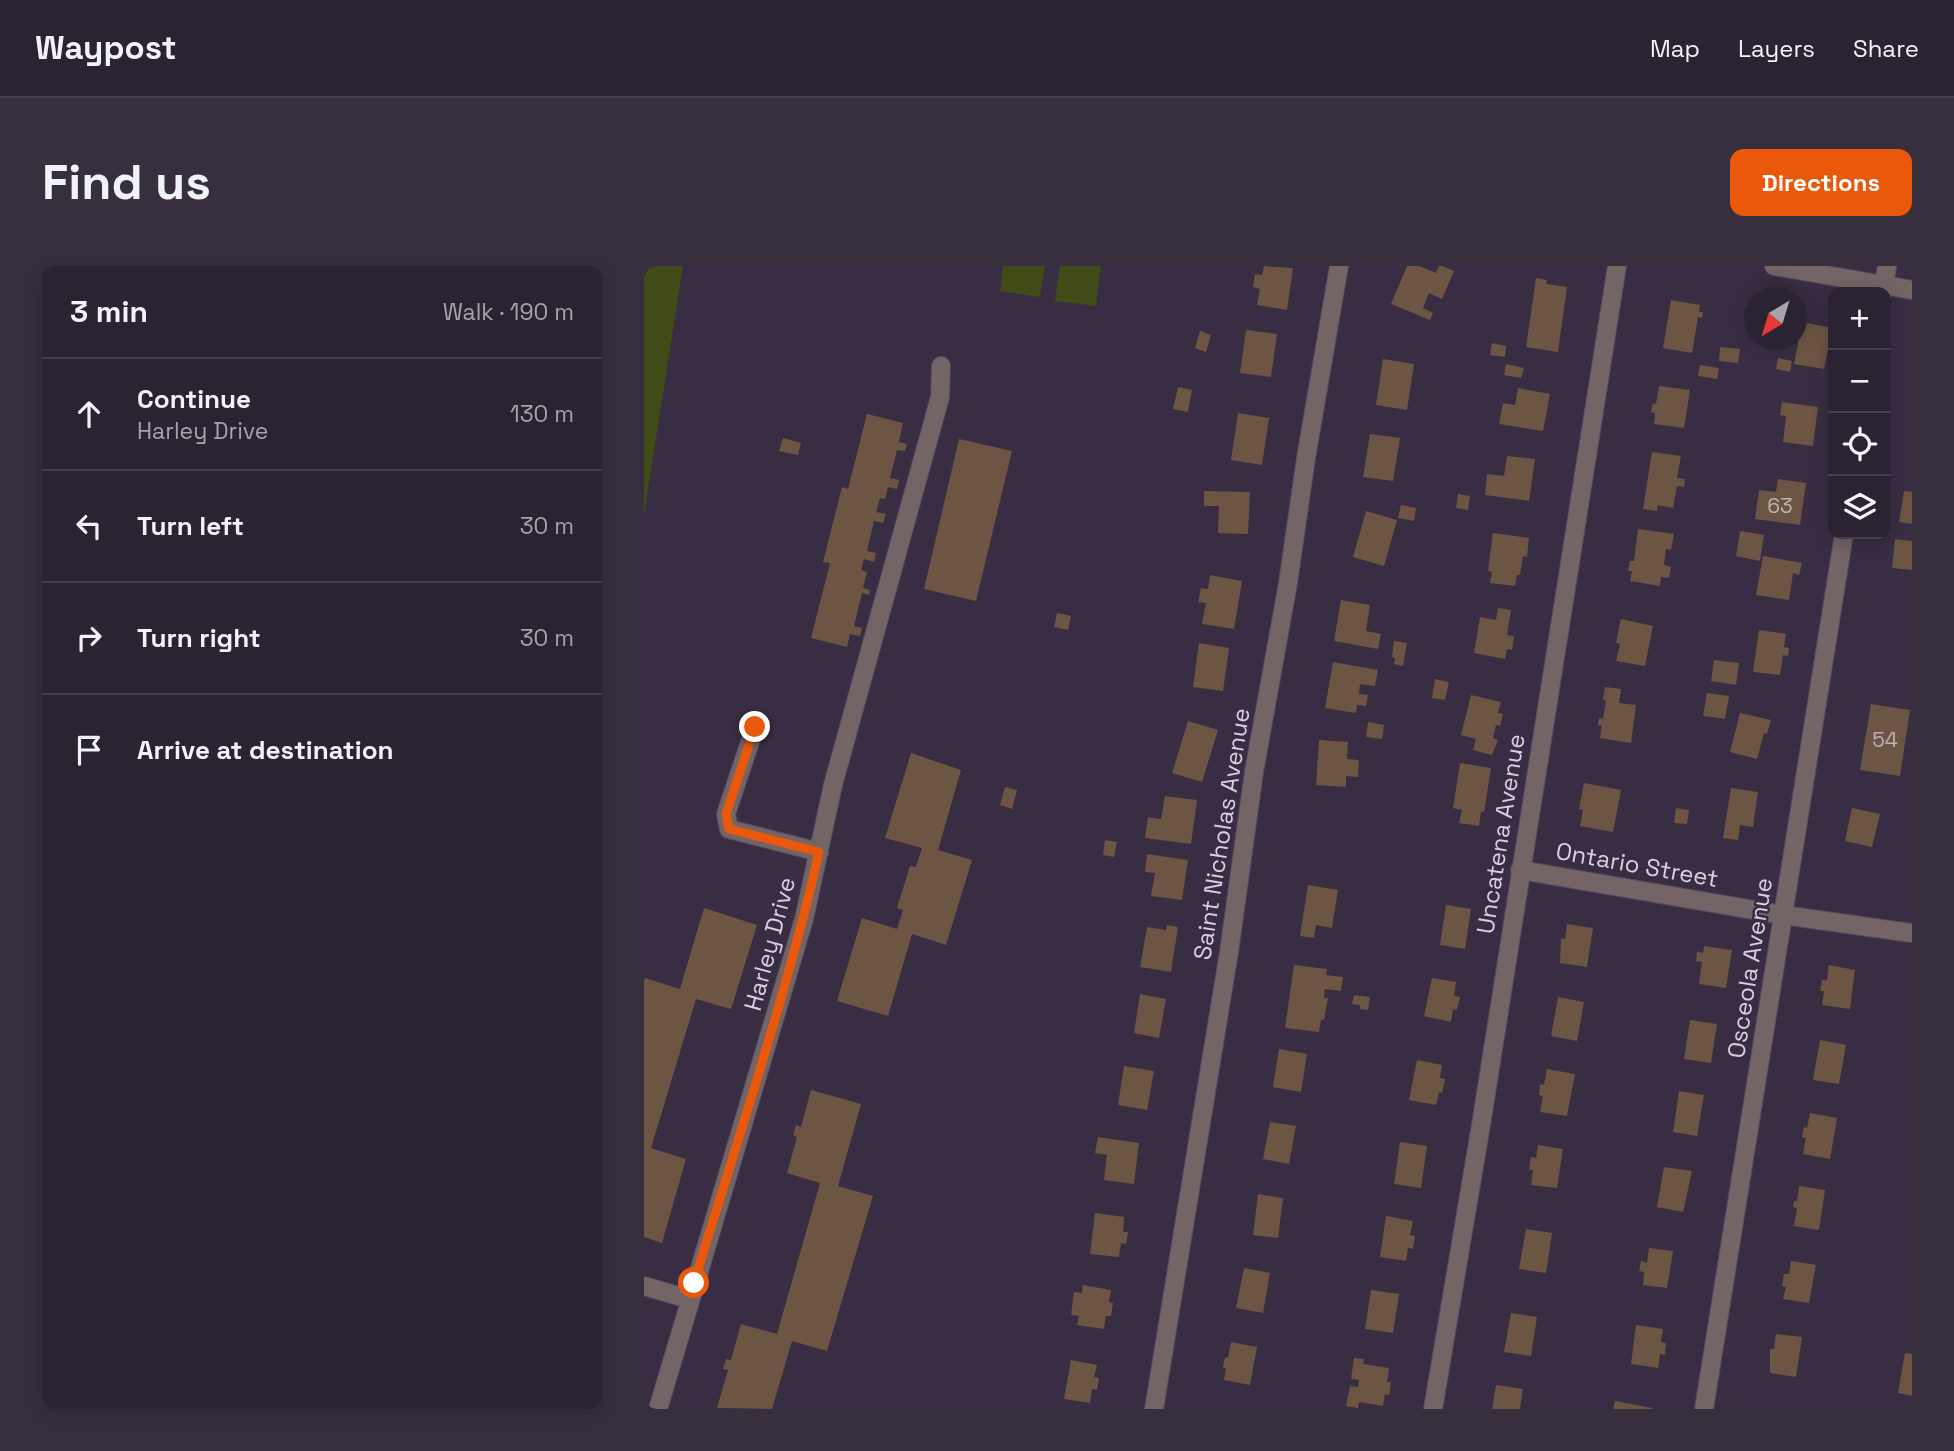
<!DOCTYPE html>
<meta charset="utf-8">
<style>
:root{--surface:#2b2232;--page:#372f3e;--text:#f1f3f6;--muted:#a6a4ac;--line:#473f4d;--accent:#ea580c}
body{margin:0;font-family:"Space Grotesk",sans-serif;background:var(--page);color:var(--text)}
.controls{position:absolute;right:21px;top:21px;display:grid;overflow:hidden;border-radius:14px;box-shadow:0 4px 18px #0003}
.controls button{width:63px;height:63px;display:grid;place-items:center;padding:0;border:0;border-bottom:2px solid var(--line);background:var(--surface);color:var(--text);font:35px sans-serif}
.compass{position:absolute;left:1100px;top:21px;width:63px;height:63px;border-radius:50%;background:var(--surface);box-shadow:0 4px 18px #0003;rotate:218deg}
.stop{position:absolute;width:21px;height:21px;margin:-16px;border:5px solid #ea580c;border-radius:50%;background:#fff}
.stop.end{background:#ea580c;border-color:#fff;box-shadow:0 2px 7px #0008}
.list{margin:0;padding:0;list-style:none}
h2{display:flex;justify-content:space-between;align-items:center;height:91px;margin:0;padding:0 28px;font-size:30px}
h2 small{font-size:23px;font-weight:400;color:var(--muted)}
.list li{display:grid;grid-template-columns:46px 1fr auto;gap:21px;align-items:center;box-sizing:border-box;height:112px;padding:0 28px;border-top:2px solid var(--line)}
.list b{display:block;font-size:26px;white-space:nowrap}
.list p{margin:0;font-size:23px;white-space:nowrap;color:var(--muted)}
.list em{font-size:23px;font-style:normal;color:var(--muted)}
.icon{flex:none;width:38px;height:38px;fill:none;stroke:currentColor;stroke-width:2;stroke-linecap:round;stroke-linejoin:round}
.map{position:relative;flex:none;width:1268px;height:1143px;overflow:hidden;border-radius:14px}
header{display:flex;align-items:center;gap:42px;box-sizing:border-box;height:98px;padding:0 35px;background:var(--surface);border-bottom:2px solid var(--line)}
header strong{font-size:33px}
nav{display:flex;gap:38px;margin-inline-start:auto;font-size:24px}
.intro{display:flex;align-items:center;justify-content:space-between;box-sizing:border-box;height:168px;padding:0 42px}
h1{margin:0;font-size:49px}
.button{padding:18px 32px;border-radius:14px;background:var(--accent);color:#fff;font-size:24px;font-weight:700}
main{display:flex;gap:42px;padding:0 42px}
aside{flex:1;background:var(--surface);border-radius:14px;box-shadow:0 4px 18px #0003}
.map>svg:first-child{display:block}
.green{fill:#414b17}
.building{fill:#6c5542}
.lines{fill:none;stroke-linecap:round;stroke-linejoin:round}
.minor-casing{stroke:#564a5f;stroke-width:20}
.minor{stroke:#736466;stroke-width:18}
.route{stroke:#ea580c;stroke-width:9}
.labels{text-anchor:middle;stroke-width:5;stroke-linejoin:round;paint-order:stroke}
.number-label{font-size:21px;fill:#bdb1b8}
.street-label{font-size:24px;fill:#d8d0df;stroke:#392d43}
</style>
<header>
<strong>Waypost</strong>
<nav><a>Map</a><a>Layers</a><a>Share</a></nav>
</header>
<div class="intro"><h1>Find us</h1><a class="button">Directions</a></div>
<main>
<aside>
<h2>3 min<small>Walk · 190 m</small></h2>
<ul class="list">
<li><svg class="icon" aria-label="ahead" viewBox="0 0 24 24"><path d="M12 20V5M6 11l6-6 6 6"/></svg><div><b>Continue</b><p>Harley Drive</p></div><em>130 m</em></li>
<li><svg class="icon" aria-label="left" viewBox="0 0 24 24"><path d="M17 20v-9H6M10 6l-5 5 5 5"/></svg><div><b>Turn left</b></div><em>30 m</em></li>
<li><svg class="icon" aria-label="right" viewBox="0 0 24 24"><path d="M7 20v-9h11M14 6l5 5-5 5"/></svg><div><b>Turn right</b></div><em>30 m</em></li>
<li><svg class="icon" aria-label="arrive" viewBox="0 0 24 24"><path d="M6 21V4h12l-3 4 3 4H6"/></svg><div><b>Arrive at destination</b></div></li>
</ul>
</aside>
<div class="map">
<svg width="1268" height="1143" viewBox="0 0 1268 1143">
<rect width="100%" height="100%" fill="#392d43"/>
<g class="green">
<path d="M0,0H39L0,249Z"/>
<path d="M359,0H401L396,31L356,25Z"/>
<path d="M416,0H457L452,40L411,35Z"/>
</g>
<g class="building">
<path d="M620,0L649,2L643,44L613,39L616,23L609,21L611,8L618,9Z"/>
<path d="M763,0H775L792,7L795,0H798L810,5L798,33L785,27L779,42L789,47L786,54L747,38Z"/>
<path d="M892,12L903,14L902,18L923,21L914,86L882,81Z"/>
<path d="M1027,34L1056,39L1055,46H1059L1058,52L1054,51L1048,87L1019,82Z"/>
<path d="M1158,56L1188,62L1180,103L1150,98Z"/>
<path d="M602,64L633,68L627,111L596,107Z"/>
<path d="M556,65L567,69L562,86L551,82Z"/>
<path d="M848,77L862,80L861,91L846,89Z"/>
<path d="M1076,81L1096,83L1094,97L1075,95Z"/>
<path d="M1134,92L1148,95L1146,106L1132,103Z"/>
<path d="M739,93L770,98L763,144L732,139Z"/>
<path d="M862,98L880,102L877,112L860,109Z"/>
<path d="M1056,99L1075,102L1073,113L1054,110Z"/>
<path d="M1015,120L1046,124L1040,162L1010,158L1011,147L1007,146L1009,137L1012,138Z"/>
<path d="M534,121L548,124L544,146L529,143Z"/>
<path d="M874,122L906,128L899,165L855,158L859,137L871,139Z"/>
<path d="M1138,136L1174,141L1169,180L1139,176L1142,150L1136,149Z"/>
<path d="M594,147L625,152L618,199L587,194Z"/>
<path d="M223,148L259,157L255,176L263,178L261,185L253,184L246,212L255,214L253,223L244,221L241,233L236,232L232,246L242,248L239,257L230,255L223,285L232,287L230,296L220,293L217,304L223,306L219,322L226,324L225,329L218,327L210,360L218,362L216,370L206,368L203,381L167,372L186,297L179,296L198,221L204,223Z"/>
<path d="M726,168L756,172L749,215L719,211Z"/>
<path d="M139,172L157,177L154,189L135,185Z"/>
<path d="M315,173L368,185L332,335L280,323Z"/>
<path d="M1008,186L1037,190L1033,212L1041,213L1040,221L1033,220L1029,242L1014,239L1013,245L999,243Z"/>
<path d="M863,190L891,193L885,235L841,229L843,208L860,210Z"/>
<path d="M1134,213L1162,217L1156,259L1111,253L1115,224L1132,226Z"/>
<path d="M560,225L606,226L604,268L574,267L575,240H560Z"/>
<path d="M1260,225L1268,226V258L1255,256Z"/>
<path d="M814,228L826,230L824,244L812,242Z"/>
<path d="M757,239L772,242L770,255L754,252Z"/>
<path d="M722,245L753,254L740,300L709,291Z"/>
<path d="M994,263L1030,268L1027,284L1022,283L1020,299L1027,301L1025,312L1017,311L1016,320L986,315L988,305H984L986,295H990Z"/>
<path d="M1096,265L1120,269L1116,295L1092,290Z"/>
<path d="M849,267L885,272L883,291L879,290L876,309H873L871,320L846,317L848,306L844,305Z"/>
<path d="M1251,273L1268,275V304L1248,302Z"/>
<path d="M1119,290L1158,297L1155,309L1149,307L1145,334L1112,329Z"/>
<path d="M566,309L598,315L590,363L558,358L562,337L554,336L557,322L564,323Z"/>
<path d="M697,334L726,339L722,365L737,368L734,383L690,375Z"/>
<path d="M854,342L867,344L863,369L870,370L868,384L863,383L861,393L830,387L836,351L852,354Z"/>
<path d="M413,347L427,350L424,364L410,361Z"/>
<path d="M977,353L1009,360L1001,400L972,395L976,378L972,377Z"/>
<path d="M1115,364L1142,368L1140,381L1145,382L1144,390L1139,389L1136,409L1109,406Z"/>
<path d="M750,375L763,377L759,400L750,398L751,392L748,391Z"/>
<path d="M555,377L585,382L579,425L549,421Z"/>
<path d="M1070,394L1095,397L1092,419L1067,415Z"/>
<path d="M689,396L734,404L731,420L716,418L715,428L724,429L722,440L713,439L712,447L681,442Z"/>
<path d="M791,413L805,416L801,434L788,432Z"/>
<path d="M961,421L977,423L975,437L992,439L987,477L956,472L958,460L954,459L955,452L959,453L962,434H959Z"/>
<path d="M1063,427L1085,430L1081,453L1059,450Z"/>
<path d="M827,429L857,436L854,447L859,448L856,460L852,459L849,472L854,474L848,489L829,484L832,473L817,469Z"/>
<path d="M1227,438L1266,444L1256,510L1216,504Z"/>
<path d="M1096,447L1127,454L1123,468L1120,467L1113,493L1086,486Z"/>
<path d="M544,455L574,464L558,516L528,507Z"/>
<path d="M724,456L740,459L738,473L722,471Z"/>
<path d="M675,474L704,476L703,493L715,494L714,511L702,510V521L672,519Z"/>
<path d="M267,487L317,504L294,584L328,594L302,679L268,668L244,750L193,735L218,652L253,663L259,644L253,642L266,600L272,601L278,582L241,572Z"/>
<path d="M816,497L847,502L840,546H837L835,560L815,557L818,544L809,542Z"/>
<path d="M940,517L977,524L969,566L936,560L939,544L935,543Z"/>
<path d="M361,521L373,524L368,543L356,539Z"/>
<path d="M1087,522L1114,526L1109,561L1096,559L1094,574L1079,572Z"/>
<path d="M521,530L553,534L547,578L501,572L504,551L517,553Z"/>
<path d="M1032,542L1045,544L1043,558L1030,557Z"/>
<path d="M1208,542L1236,548L1228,581L1201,575Z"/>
<path d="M461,574L473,576L470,591L459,589Z"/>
<path d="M503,588L544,594L538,634L507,630L511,607L501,606Z"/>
<path d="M664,619L694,624L688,662L672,659L670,672L656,670Z"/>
<path d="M802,639L827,643L821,683L796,679Z"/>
<path d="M60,642L113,659L87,743L52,733L7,882L42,893L18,977L0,971V716L1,712L36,723Z"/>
<path d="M923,658L949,662L943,701L916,697L917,672L921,673Z"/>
<path d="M523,659L534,661L527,706L496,701L503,661L522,664Z"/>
<path d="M1060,680L1088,684L1082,722L1055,718L1058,696L1052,695L1053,686L1059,687Z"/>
<path d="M650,699L683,703L682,709L699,711L697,725L681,723L680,732H684L680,754H677L675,766L641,762Z"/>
<path d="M1185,699L1211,704L1206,743L1178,739L1180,725H1176L1178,714H1183Z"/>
<path d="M788,712L812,716L810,730L816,731L813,744L809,743L807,756L780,750Z"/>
<path d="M496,728L522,733L515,772L490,767Z"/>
<path d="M710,729L726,731L724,744L716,743V739L708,738Z"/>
<path d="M914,731L940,736L933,775L907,770Z"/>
<path d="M1046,754L1073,758L1067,797L1040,793Z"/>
<path d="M1176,774L1202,779L1195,818L1169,814Z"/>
<path d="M635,783L663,788L657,826L629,821Z"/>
<path d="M773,794L798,799L796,812L801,813L798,827L795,826L792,839L765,834Z"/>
<path d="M480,800L510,805L503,844L474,839Z"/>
<path d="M903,803L931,808L923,850L896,846L899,830L895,829L896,818L900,819Z"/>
<path d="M167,824L217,838L194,920L229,930L183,1085L148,1075L128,1143L73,1142L84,1104L79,1103L82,1093L87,1094L97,1058L133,1068L176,917L143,907L153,871L149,869L152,859L157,861Z"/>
<path d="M1035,825L1060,829L1053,870L1029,866Z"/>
<path d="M1166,847L1193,852L1186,893L1159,888L1162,872L1158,871L1160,861L1163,862Z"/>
<path d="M626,856L652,860L645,898L619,893Z"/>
<path d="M454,871L495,877L490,918L460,914L463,889L451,887Z"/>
<path d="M756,876L783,880L777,922L750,918Z"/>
<path d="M894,879L919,883L913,922L887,919L889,904H885L887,891L892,892Z"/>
<path d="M1020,901L1048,905L1039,946L1013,941Z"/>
<path d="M1155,920L1181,924L1175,964L1150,960L1153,942L1149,941L1150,935H1153Z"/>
<path d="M614,928L639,932L634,972L609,969Z"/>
<path d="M451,947L480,951L479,966H484L482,978L477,977L475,991L446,988Z"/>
<path d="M742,950L769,955L766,969L771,970L769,983L764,982L762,995L736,991Z"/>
<path d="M882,963L908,967L902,1007L875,1003Z"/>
<path d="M1005,982L1029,985L1023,1022L999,1019L1000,1006L995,1005L997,995L1003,997Z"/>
<path d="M1147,995L1172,999L1165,1037L1139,1033L1142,1021L1138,1020L1140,1008H1145Z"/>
<path d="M600,1002L626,1007L619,1047L592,1042Z"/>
<path d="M439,1019L467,1024L465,1036L469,1037L467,1050H462L460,1063L433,1059L435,1050L427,1049L430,1026L438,1027Z"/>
<path d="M727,1024L755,1028L749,1067L721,1063Z"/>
<path d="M867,1047L893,1051L887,1090L860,1086Z"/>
<path d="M992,1059L1019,1063L1017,1076L1022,1077L1021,1089L1016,1088L1014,1102L987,1098Z"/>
<path d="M1132,1068L1158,1071L1152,1111L1126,1107V1083H1130Z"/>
<path d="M587,1076L613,1081L606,1119L580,1114L582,1102H579L581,1091L584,1092Z"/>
<path d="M1261,1087L1268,1088V1130L1254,1127Z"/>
<path d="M710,1092L720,1093L719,1098L745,1102L743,1116H747L745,1129L741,1128L739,1140L715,1136L714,1142L702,1140L706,1120L714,1121L715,1114L707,1113Z"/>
<path d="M427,1094L453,1099L450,1111L455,1112L453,1124L448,1123L446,1137L420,1133Z"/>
<path d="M852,1119L879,1123L876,1143H848Z"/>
<path d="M971,1135L1008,1142V1143H969Z"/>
</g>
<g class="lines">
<g class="minor-casing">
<g id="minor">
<path d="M1130,0L1268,24"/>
<path d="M1239,26L1243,0"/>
<path d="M111,461L82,548L85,563L175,586"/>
<path d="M876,604L1139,649L1268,667"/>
<path d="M0,1020L45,1033"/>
<path d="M14,1143L160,653L189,519L296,131L297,100"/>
<path d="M510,1143L585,686L610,506L644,317L662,192L695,0"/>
<path d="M789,1143L837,859L973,0"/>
<path d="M1060,1143L1200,268"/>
</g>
</g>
<use href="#minor" class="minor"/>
</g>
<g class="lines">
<path class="route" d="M50,1017C93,874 142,732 175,586L85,563L82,548L111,461"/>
</g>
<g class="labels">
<g class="number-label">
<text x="1136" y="247">63</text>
<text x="1241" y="481">54</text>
</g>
<g class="street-label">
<text transform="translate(578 568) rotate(-81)" y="8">Saint Nicholas Avenue</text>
<text transform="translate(857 568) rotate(-81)" y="8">Uncatena Avenue</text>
<text transform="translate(993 599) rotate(10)" y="8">Ontario Street</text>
<text transform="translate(126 678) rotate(-75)" y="8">Harley Drive</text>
<text transform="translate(1106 702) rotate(-81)" y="8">Osceola Avenue</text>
</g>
</g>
</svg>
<div class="controls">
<button>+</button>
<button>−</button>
<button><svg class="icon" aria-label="locate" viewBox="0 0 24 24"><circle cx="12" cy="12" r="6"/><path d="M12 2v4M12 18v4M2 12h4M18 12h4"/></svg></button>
<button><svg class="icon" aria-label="layers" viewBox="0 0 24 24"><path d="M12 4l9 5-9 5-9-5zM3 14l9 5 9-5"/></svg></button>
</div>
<svg class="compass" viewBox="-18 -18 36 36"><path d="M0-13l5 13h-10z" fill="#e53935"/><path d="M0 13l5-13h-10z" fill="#a6a4ac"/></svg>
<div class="stop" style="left:50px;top:1017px"></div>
<div class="stop end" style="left:111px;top:461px"></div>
</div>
</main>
